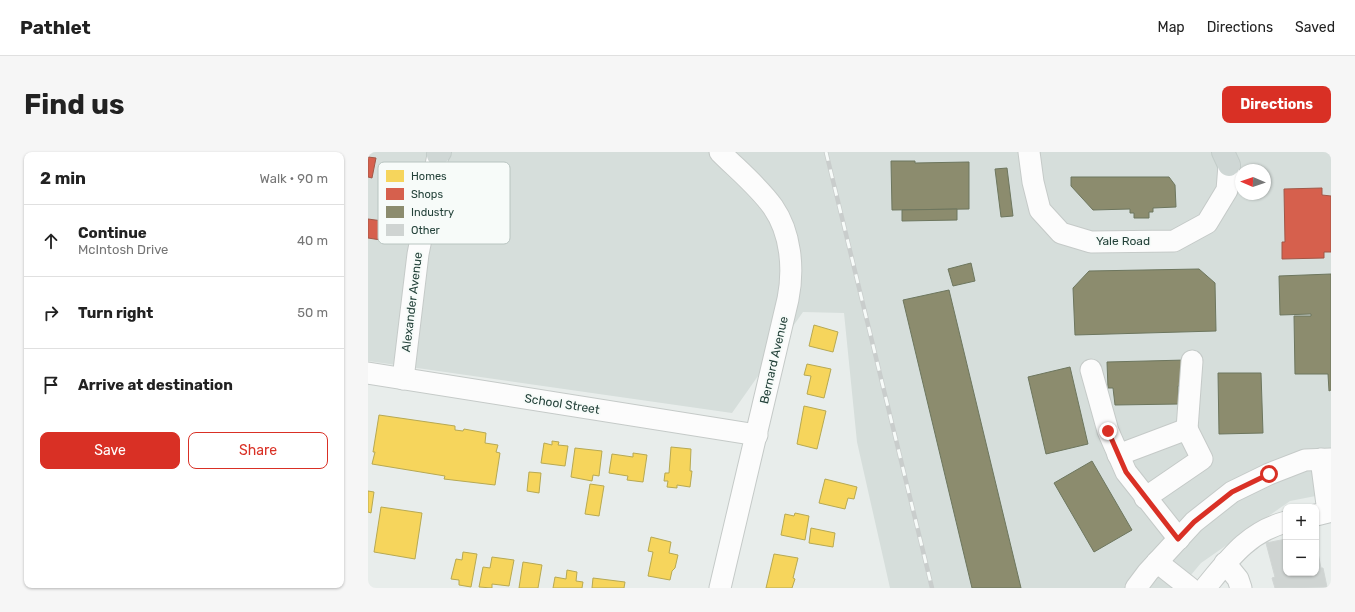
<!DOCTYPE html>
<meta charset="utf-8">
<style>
:root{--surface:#fff;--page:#f6f6f6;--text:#222;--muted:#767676;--line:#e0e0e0;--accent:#d93025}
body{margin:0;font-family:Rubik,sans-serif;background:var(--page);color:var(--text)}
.controls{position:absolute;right:12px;bottom:12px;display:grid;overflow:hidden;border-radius:8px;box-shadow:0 1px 3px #0004}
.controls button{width:36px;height:36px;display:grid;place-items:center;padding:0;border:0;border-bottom:1px solid var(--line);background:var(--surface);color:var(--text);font:20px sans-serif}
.compass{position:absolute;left:867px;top:12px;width:36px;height:36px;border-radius:50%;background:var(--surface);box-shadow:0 1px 3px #0004;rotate:272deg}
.stop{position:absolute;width:12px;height:12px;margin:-9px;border:3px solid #d93025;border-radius:50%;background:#fff}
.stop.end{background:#d93025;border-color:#fff;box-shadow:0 1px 4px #0008}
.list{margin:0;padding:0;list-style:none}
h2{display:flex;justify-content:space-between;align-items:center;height:52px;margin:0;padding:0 16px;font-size:17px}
h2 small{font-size:13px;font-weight:400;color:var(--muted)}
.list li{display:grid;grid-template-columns:26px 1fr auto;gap:12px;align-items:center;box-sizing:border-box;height:72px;padding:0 16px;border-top:1px solid var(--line)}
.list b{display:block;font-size:15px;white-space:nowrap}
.list p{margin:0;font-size:13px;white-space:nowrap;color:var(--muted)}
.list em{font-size:13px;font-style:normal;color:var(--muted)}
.actions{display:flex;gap:8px;padding:12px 16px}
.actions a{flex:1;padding:9px 0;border:1px solid var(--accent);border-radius:8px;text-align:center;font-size:14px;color:var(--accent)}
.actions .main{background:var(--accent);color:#fff}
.icon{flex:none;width:22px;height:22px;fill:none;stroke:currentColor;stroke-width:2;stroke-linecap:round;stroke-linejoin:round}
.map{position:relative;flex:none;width:963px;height:436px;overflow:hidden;border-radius:8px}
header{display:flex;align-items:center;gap:24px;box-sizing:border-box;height:56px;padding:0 20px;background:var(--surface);border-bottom:1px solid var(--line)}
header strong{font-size:19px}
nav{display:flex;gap:22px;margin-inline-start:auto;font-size:14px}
.intro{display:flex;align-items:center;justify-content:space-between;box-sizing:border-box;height:96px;padding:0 24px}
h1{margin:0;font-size:28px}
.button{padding:10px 18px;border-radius:8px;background:var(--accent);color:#fff;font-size:14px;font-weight:700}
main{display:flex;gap:24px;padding:0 24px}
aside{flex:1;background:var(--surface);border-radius:8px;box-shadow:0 1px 3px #0004}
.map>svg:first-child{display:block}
.built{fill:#d6dedb;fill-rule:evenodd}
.homes{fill:#f6d55c;stroke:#b7a952}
.shops{fill:#d6604d;stroke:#a15747}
.industry{fill:#8c8c6e;stroke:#6d765e}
.building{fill:#cfd4d2;stroke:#d1d6d4}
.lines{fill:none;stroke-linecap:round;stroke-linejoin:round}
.minor-casing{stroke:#c5cac8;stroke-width:23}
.major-casing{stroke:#c3ccc9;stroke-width:24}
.minor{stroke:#fcfcfc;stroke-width:21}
.major{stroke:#cfd7d5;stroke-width:22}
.rail-casing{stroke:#c9cdcc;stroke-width:4.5}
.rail{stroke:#f7fbf9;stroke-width:3;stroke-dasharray:9;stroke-linecap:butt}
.route{stroke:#d93025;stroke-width:5}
.labels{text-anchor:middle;stroke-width:4;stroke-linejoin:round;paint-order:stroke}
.street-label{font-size:12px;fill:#24423a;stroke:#f7fbf9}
.key{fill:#f7fbf9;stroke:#b8c4c0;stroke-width:1}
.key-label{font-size:11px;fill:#24423a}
</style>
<header>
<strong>Pathlet</strong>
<nav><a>Map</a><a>Directions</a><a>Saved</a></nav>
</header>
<div class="intro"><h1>Find us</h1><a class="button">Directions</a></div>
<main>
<aside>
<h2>2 min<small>Walk · 90 m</small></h2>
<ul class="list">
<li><svg class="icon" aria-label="ahead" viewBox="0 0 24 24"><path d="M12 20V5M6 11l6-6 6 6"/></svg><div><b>Continue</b><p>McIntosh Drive</p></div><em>40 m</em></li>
<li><svg class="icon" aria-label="right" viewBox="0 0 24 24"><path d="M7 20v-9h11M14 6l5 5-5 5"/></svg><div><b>Turn right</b></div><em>50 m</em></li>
<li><svg class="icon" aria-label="arrive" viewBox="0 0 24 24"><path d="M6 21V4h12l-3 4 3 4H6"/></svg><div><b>Arrive at destination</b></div></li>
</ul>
<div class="actions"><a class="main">Save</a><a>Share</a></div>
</aside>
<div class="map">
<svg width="963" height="436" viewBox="0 0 963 436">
<rect width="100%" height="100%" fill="#e8edeb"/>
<path class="built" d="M0,0H963V341L922,349L833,411L812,436H522L489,290L476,161L435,160L364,261L0,209ZM873,18H897V42H873Z"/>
<g class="homes">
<path d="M446,173L470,180L465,200L441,194Z"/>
<path d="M439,212L463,217L456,246L439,242L443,224L436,223Z"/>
<path d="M436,254L458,259L449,297L429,292Z"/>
<path d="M11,263L87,274V278L95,279L96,277L118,281L117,291L130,293L128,300L132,301L127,333L76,327L77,324L4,312L7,300H5Z"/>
<path d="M184,289L191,290L190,293L200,294L197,314L173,311L176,291L184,293Z"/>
<path d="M303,295L323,297L322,319H324L322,335L309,333V336L299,335L300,329H296L297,321H301Z"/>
<path d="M207,296L234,299L231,324L225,323L224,329L203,325Z"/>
<path d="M265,301L279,303L275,330L259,328L260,324L241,321L244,302L265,305Z"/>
<path d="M161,320L173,321L171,341L159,339Z"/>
<path d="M457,327L489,335L486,347L480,346L477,357L451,351Z"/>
<path d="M222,332L236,334L231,364L217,362Z"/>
<path d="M0,339L6,340L3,361L0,360Z"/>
<path d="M13,355L54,361L47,407L6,400Z"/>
<path d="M427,361L441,364L437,388L413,383L417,362L426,364Z"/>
<path d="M443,376L467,381L465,395L441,391Z"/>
<path d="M283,385L303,390L301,401L310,403L307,416L304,419L302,428L280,424L285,400L280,399Z"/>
<path d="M95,400L109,402L103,435L91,433V428L83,427L88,407L94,408Z"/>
<path d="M406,402L430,406L425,426L427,427L424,436H398Z"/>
<path d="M124,405L146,408L141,434L124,432V436L111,435L115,415L122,416Z"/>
<path d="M155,410L174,413L170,436H151Z"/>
<path d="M199,418L209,420L208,429L215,430L214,436H185L187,425L198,427Z"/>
<path d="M225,426L257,430L256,436H224Z"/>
</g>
<g class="shops">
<path d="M0,5L8,6L4,26L0,25Z"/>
<path d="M954,36V43L963,44V100H956V106L914,107V90H917L916,37Z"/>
<path d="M0,67L22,70L19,89L0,86Z"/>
</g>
<g class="industry">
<path d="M523,9H547V11L601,10V57L524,58Z"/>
<path d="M639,16L645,64L633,65L627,17Z"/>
<path d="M703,25H801L807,33L808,55L785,56V60H781V66H766V61H762V57L725,58L703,34Z"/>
<path d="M589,57V68L534,69V58Z"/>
<path d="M603,111L607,129L585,134L580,117Z"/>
<path d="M831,117L847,131L848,179L707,183L705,136L721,119Z"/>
<path d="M963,122V238L961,239L960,222H927L926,164H943V162L912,163L911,124Z"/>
<path d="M581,138L653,436H604L535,148Z"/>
<path d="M818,208V234H810L811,252L747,253L745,236H740L739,210Z"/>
<path d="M702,215L720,292L678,302L660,225Z"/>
<path d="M850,221H893L895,281L851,282Z"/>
<path d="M724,309L764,378L726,400L686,331Z"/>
</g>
<path class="building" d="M918,387V421H948V391L953,416H955L959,435L907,436L904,426L907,425L898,391Z"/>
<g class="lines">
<g class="minor-casing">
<g id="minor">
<path d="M661,0L665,30L672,58L693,81L723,90L806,89L839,71L859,38L861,13"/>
<path d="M723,218L740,279L758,320L811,387"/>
<path d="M0,221L389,283"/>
<path d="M35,227L50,102L70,3"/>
<path d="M819,277L824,209"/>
<path d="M750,303L819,277L834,307L777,346"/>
<path d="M948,363L960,360L953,307"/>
<path d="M789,410L822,436"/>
<path d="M857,411L870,427L873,436"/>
<path d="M352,436L420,147C426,117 423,81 405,55C391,35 370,18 352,0"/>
<path d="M768,436L780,420L826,370L864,340L901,322L937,308L963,307"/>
<path d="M837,436C861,407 880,380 918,370"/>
</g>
</g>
<g class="major-casing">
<g id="major">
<path d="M855,0L861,13"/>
<path d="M70,3L72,0"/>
</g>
</g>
<use href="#minor" class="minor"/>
<use href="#major" class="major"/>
<g class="rail-casing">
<path id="rail" d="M458,0L564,436"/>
</g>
<use href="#rail" class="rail"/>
</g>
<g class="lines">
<path class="route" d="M740,279L758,320L810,387L826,370L864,340L901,322"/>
</g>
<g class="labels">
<g class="street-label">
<text x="755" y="93">Yale Road</text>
<text transform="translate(44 150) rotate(-83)" y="4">Alexander Avenue</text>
<text transform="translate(406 208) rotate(-77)" y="4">Bernard Avenue</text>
<text transform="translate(194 252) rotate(9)" y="4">School Street</text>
</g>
</g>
<rect x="10" y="10" width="132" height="82" rx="6" class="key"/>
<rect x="18" y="18" width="18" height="12" fill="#f6d55c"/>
<rect x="18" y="36" width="18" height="12" fill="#d6604d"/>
<rect x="18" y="54" width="18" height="12" fill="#8c8c6e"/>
<rect x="18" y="72" width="18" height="12" fill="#cfd4d2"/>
<g class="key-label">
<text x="43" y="28">Homes</text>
<text x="43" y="46">Shops</text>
<text x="43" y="64">Industry</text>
<text x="43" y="82">Other</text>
</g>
</svg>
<div class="controls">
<button>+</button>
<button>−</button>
</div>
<svg class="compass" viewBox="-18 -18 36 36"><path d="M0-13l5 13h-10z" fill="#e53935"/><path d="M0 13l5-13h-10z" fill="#767676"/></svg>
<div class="stop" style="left:901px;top:322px"></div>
<div class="stop end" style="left:740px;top:279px"></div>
</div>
</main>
